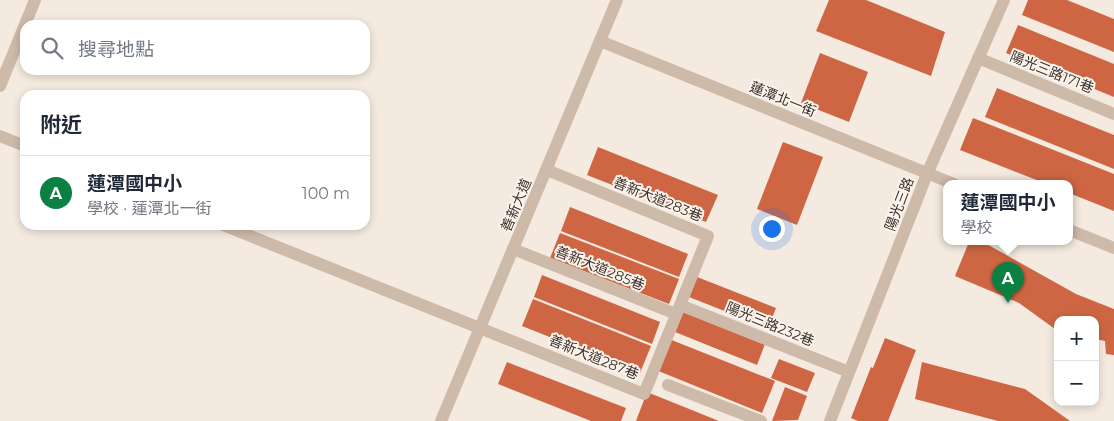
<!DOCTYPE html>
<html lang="zh-TW">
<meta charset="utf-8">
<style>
:root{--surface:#fff;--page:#f2f2f3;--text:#1f2937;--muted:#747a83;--line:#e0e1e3;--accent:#0b8043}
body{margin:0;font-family:Montserrat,"Noto Sans TC",sans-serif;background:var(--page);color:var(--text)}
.controls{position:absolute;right:15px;bottom:15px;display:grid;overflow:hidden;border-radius:10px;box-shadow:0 2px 8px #0003}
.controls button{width:45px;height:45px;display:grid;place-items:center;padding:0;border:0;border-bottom:1px solid var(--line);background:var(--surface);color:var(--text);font:25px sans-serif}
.you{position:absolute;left:771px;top:228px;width:18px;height:18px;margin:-12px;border:4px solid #fff;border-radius:50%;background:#1a73e8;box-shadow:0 0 0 8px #1a73e833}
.badge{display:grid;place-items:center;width:32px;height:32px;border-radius:50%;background:var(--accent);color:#fff;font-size:16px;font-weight:700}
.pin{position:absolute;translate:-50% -41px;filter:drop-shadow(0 1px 2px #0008)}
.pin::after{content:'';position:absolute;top:26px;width:18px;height:15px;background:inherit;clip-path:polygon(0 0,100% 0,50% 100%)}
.popup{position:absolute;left:943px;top:180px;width:130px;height:65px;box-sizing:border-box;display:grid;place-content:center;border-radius:10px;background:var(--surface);filter:drop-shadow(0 1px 4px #0005);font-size:16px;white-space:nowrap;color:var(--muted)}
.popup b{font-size:19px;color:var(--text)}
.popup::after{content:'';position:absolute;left:50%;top:100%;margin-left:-10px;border:10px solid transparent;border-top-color:var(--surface)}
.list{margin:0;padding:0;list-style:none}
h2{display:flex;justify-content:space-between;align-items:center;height:65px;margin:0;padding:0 20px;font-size:21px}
h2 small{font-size:16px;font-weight:400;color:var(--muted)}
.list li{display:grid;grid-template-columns:32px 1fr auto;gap:15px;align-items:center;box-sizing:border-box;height:75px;padding:0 20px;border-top:1px solid var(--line)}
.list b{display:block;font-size:19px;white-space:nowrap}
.list p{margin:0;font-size:16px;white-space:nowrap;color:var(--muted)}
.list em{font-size:16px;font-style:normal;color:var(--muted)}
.icon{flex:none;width:28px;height:28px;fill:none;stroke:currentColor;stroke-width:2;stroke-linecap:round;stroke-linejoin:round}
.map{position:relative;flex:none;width:1114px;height:421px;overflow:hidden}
.search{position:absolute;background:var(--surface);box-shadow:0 2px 8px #0003;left:20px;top:20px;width:350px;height:55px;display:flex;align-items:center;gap:12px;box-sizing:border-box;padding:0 18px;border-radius:15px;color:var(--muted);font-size:19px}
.panel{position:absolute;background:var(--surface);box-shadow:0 2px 8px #0003;left:20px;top:90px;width:350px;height:140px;border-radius:15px}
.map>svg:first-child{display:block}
.building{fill:#ce6643}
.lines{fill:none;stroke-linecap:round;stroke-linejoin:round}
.minor{stroke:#cebaa9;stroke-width:12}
.labels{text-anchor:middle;stroke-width:4;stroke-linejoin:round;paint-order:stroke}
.street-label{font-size:14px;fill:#3b2f2a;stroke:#fbf4ec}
</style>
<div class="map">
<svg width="1114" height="421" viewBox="0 0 1114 421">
<rect width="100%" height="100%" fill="#f5eadf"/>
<g class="building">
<path d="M829,0H866L945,32L931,76L816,31Z"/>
<path d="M1028,0H1067L1114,19V52L1022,15Z"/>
<path d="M1018,25L1114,64V97L1006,53Z"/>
<path d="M820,53L868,72L849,122L801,103Z"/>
<path d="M997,88L1114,135V169L985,117Z"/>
<path d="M973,118L1114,174V211L1069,193V184H1047L960,150Z"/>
<path d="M783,142L823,157L797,225L757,209Z"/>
<path d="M598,147L718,195L706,222L587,175Z"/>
<path d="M570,207L688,254L679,277L561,231Z"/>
<path d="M560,233L679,279L669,304L550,258Z"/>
<path d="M969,242H983L1076,294L1114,309V355L1106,354L1105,341L1095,339V320H1058V329H1055L1019,303L955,276Z"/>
<path d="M542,275L660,322L652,344L534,297Z"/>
<path d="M697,277L776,308L768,328L689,297Z"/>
<path d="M533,299L651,346L640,373L522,326Z"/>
<path d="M684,311L765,344L757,365L675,332Z"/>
<path d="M885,338L916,350L888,421H858L851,418L871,367L873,368Z"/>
<path d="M669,339L775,381L762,413L656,370Z"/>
<path d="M779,359L815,373L807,392L771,378Z"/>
<path d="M507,362L626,408L621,421H591L498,384Z"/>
<path d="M922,362L1025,389L1070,421H998L915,399Z"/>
<path d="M785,387L807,396L798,420L772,421Z"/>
<path d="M647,392L719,421H636Z"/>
</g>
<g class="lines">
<g class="minor">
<path d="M600,41L954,184"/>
<path d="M978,58L1114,114"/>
<path d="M0,86L35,0"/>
<path d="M0,136L25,146"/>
<path d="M223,225L644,394L708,236L547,170"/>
<path d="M1069,230L1114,248"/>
<path d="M513,249L676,314"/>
<path d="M680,305L849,372"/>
<path d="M668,385L761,421"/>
<path d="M441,421L617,0"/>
<path d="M830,421L927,174L1004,0"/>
</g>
</g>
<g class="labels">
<g class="street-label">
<text transform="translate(1052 72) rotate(22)" y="5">陽光三路171巷</text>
<text transform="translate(783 99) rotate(22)" y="5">蓮潭北一街</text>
<text transform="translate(658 199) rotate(22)" y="5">善新大道283巷</text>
<text transform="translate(899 204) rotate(-69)" y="5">陽光三路</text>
<text transform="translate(516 205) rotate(-67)" y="5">善新大道</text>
<text transform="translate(600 268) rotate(22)" y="5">善新大道285巷</text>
<text transform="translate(770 324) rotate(22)" y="5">陽光三路232巷</text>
<text transform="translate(594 357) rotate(22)" y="5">善新大道287巷</text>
</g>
</g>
</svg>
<div class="controls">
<button>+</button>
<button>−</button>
</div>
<div class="you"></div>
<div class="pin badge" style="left:1008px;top:303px">A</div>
<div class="popup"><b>蓮潭國中小</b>學校</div>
<div class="search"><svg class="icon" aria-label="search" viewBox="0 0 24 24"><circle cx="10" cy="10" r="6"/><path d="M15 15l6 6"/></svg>搜尋地點</div>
<section class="panel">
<h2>附近<small></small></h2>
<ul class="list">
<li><span class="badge">A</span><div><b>蓮潭國中小</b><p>學校 · 蓮潭北一街</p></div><em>100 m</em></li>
</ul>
</section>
</div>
